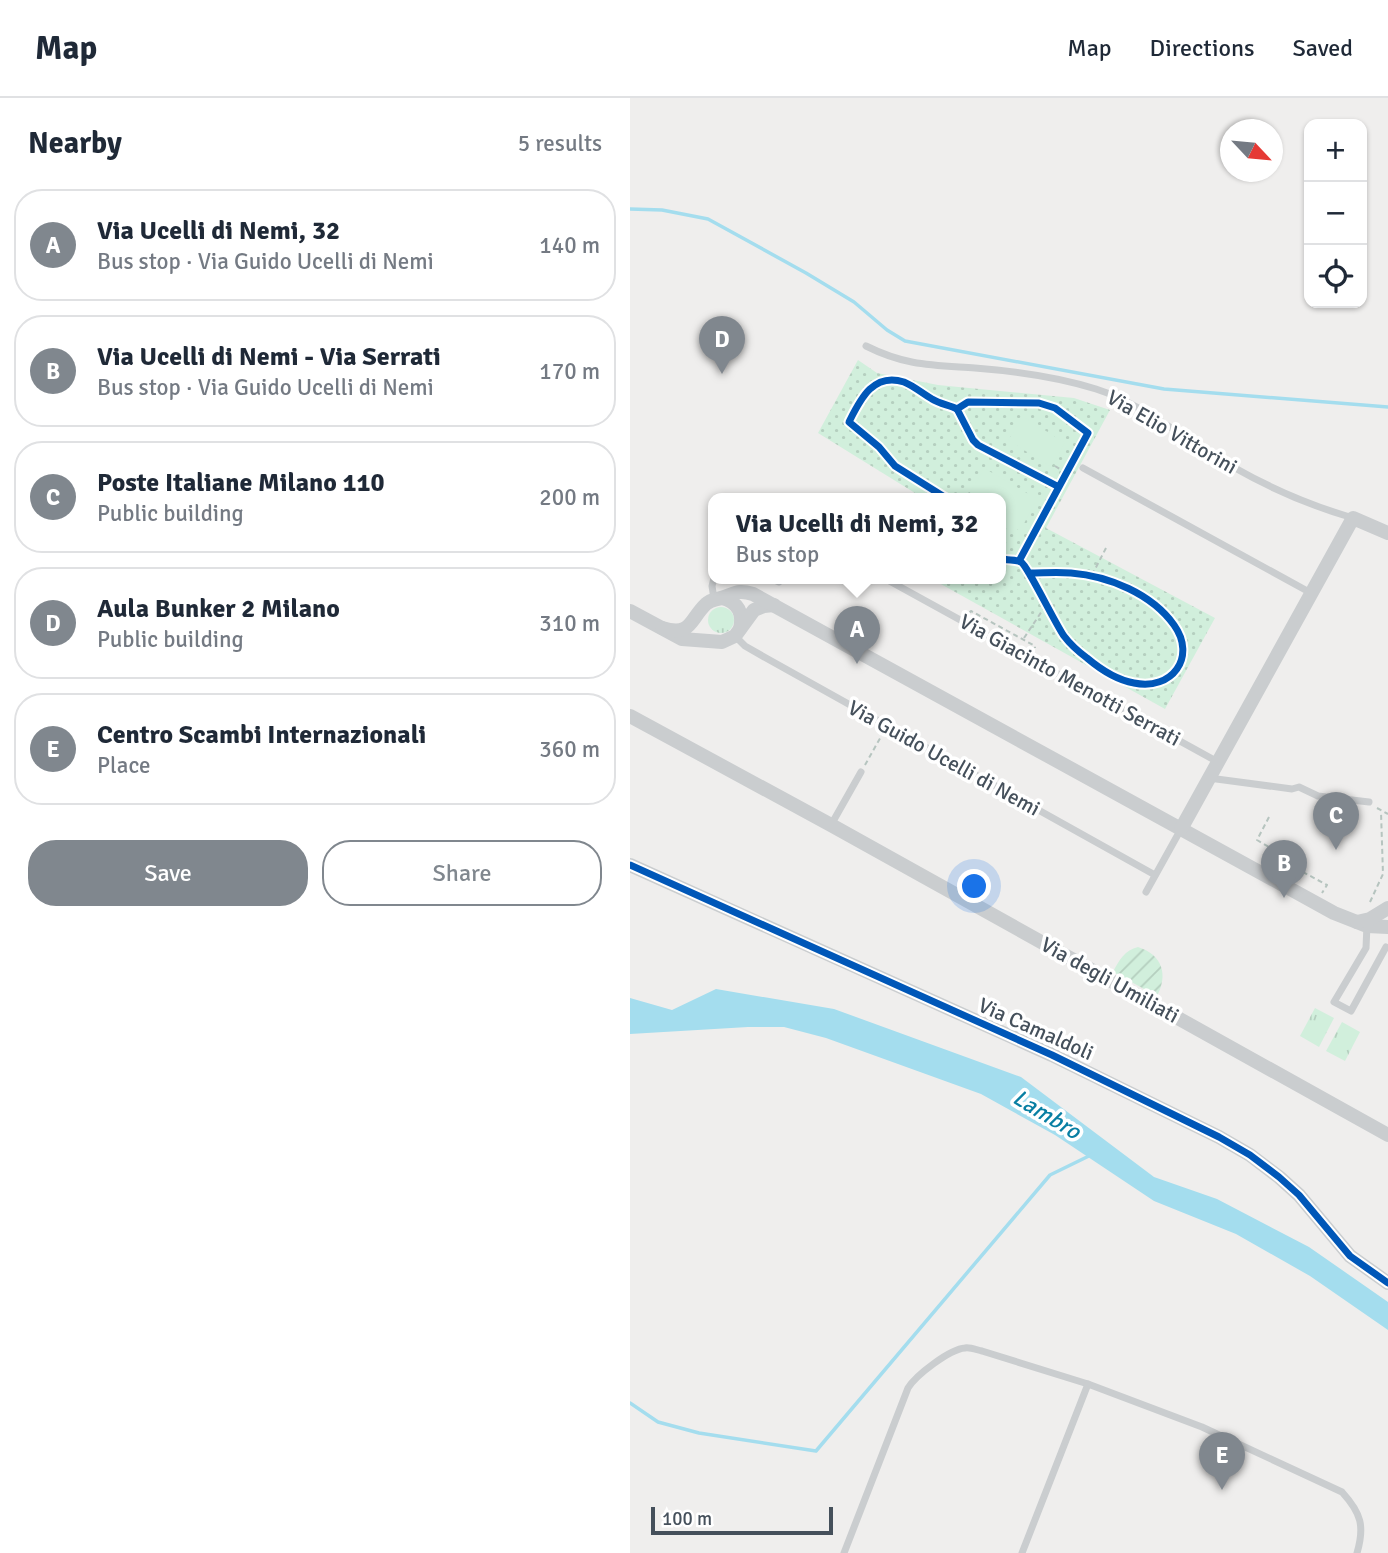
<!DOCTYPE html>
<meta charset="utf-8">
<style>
:root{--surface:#fff;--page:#f6f6f7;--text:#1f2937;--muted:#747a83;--line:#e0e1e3;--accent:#80878e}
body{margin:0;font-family:Signika,sans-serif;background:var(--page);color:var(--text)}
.controls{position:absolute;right:21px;top:21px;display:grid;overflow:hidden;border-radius:14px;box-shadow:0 2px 5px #0004}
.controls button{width:63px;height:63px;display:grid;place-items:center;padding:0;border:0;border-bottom:2px solid var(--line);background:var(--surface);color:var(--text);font:35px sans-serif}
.compass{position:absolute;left:590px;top:21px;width:63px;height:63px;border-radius:50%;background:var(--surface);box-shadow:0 2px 5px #0004;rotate:116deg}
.scale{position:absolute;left:21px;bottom:18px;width:182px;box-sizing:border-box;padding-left:7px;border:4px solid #45505b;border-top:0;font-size:19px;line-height:24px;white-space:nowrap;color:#45505b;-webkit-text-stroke:5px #fff;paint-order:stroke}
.you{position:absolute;left:345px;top:789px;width:24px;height:24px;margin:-18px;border:5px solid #fff;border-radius:50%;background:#1a73e8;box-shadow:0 0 0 10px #1a73e833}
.badge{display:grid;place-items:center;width:46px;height:46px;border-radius:50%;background:var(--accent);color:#fff;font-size:23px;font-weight:700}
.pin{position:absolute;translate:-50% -58px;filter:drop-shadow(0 2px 4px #0008)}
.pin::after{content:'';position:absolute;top:37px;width:24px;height:21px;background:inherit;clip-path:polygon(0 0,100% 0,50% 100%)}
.popup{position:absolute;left:78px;top:395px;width:298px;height:91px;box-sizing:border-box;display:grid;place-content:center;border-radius:14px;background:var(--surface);filter:drop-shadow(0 2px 5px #0005);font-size:23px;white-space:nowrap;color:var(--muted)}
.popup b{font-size:26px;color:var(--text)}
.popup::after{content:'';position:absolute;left:50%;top:100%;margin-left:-14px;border:14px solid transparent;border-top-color:var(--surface)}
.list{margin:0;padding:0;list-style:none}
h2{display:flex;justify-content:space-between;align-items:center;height:91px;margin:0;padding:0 28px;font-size:30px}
h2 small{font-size:23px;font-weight:400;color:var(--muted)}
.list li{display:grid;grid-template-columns:46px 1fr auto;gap:21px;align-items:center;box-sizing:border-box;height:112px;margin:0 14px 14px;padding:0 14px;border:2px solid var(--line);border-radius:28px}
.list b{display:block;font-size:26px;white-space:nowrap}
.list p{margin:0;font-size:23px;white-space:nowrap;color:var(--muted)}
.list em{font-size:23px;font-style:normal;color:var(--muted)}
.actions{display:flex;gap:14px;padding:21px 28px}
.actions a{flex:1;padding:16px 0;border:2px solid var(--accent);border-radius:28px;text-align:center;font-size:24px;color:var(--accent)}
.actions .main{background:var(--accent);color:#fff}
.icon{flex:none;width:38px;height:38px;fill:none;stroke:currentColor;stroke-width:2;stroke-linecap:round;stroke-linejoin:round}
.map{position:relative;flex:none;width:758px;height:1455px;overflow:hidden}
header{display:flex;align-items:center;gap:42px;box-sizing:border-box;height:98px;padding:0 35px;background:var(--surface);border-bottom:2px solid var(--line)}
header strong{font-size:33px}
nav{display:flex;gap:38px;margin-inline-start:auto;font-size:24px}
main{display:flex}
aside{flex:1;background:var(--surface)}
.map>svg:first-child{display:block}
.grass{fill:url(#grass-tufts)}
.park{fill:url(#park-dots)}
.garden{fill:url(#garden-furrows)}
.pitch{fill:#d1efdc}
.water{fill:#a4ddee}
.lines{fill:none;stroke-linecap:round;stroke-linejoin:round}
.stream{stroke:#a4ddee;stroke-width:3.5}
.path{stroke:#b6c4bf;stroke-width:2;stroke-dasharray:5 3.5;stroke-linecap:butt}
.lane{stroke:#cacdcf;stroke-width:7}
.street{stroke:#cacdcf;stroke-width:14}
.cycleway-casing{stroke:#fff;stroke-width:11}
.cycleway{stroke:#0057b8;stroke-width:7}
.labels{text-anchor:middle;stroke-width:7;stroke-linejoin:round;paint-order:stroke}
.street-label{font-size:21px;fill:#45505b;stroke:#fff}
.water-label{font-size:23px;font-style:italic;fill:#087fa3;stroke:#fff}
</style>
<header>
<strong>Map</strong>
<nav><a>Map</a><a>Directions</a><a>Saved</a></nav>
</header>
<main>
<aside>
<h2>Nearby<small>5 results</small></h2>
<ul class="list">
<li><span class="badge">A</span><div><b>Via Ucelli di Nemi, 32</b><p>Bus stop · Via Guido Ucelli di Nemi</p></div><em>140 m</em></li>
<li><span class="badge">B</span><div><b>Via Ucelli di Nemi - Via Serrati</b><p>Bus stop · Via Guido Ucelli di Nemi</p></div><em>170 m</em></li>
<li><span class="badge">C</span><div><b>Poste Italiane Milano 110</b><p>Public building</p></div><em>200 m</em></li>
<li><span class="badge">D</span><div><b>Aula Bunker 2 Milano</b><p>Public building</p></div><em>310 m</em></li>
<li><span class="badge">E</span><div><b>Centro Scambi Internazionali</b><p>Place</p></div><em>360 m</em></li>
</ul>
<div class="actions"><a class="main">Save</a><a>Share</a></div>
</aside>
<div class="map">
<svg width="758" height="1455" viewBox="0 0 758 1455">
<defs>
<pattern id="grass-tufts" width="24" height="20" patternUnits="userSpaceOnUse" patternTransform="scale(1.75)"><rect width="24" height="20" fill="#d1efdc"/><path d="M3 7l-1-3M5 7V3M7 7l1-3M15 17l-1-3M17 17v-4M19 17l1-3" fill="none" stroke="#b5cfbf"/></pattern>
<pattern id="park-dots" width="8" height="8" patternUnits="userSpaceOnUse" patternTransform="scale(1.75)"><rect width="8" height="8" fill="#d1efdc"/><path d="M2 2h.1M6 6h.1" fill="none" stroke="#b5cfbf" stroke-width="1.8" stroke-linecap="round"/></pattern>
<pattern id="garden-furrows" width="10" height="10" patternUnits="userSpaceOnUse" patternTransform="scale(1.75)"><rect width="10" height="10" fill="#d1efdc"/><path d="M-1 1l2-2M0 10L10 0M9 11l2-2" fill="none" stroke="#b5cfbf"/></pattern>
</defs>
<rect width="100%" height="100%" fill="#efeeed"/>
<g class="grass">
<circle cx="91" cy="522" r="13"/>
<path d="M685,910L704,920L689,949L670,938Z"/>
<path d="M712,924L730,934L715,963L696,953Z"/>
</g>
<path class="park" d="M228,262L247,275L308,287L444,300L480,312L416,430L585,520L535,611L300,480H370V400H293L188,335Z"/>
<path class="garden" d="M508,849C533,857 538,877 527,898L483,874C489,862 495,852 508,849Z"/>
<g class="pitch">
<path d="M394,319L435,345L421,369L378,342Z"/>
<path d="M354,370L407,401L390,433L371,422L370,400H337Z"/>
</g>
<path class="water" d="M86,891L204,911L391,979L524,1079L587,1101L679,1149L758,1204V1232L680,1178L606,1136L524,1103L425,1037L351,996L196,940L154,929H118L0,936V900L42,912Z"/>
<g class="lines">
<g class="stream">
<path d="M0,111L32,112L78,121L176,175L224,204L257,232L275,243L534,291L758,309"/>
<path d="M0,1305L28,1324L69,1335L186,1353L420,1077L463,1056"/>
</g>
<g class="path">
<path d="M425,368L436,375"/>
<path d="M316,400L265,368L249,349L219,324C230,301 245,271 276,285C286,290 295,298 305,303C312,306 319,307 327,310"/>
<path d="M370,460C377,463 385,461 391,464C397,467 426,527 434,538C440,546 449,554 457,560C470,571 487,582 504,585C542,593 567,559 544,527C522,496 479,478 441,475C427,474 413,475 399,475"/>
<path d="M390,462L458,335L425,310L409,305L338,304L327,311L343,342L348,347L429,389"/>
<path d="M462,477L476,450"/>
<path d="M339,515L341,513L405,548V550"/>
<path d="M394,540L416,507"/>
<path d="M235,667L253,635"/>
<path d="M747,710L758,716"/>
<path d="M639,719L627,742L672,768L671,773L697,787L692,795"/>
<path d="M740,804L753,776L751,714"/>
</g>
<g class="lane">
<path d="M236,248C276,268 302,267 345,270C384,273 428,279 466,291C516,307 559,345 605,370C642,391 682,408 723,420"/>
<path d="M453,370L681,495"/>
<path d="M84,480L82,488L84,501"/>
<path d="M140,480L149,484L153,480"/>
<path d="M254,480L588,664"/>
<path d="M105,538L115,548L136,560L525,777"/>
<path d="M579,680L662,691L669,689L688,698L739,704"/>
<path d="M201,727L231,674"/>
<path d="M516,794L551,731"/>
<path d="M737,827L736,850L704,904L721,913L756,849"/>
<path d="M214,1455L278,1290C286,1277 320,1251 335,1250C340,1249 347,1252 352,1253L458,1286L572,1329L712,1394C731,1415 735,1428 727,1455"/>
<path d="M392,1455L458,1286"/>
</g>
<g class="street">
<path d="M92,500C108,504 114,515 110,531"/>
<path d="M0,513L52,541L92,544L105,538L124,512L134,508L144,507"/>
<path d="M32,530C62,539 59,522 76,506C81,501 85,502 91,500C105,496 107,491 123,496L704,815L737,828L758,829"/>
<path d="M0,618L201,727L758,1037"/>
<path d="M551,731L723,420L758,435"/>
<path d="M0,767L422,957L589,1039L620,1057L649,1079L669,1097L720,1158L758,1185"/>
<path d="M727,824L740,821L758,810"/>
</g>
<g class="cycleway-casing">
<g id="cycleway">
<path d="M316,400L265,368L249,349L219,324C230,302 243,274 274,284C284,288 293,296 302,301C310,306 319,307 327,311"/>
<path d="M370,460C377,463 385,461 391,464C397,467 426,527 434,538C440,546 449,554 457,560C470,571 487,582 504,585C542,593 567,559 544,527C522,496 479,478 441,475C427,474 413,475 399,475"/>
<path d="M389,463L458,335L425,310L409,305L338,304L327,311L343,342L348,347L429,389"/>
<path d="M0,767L422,957L589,1039L620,1057L649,1079L669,1097L720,1158L758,1185"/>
</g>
</g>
<use href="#cycleway" class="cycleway"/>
</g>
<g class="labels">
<g class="street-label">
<text transform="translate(542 334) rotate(30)" y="7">Via Elio Vittorini</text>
<text transform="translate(440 582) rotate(29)" y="7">Via Giacinto Menotti Serrati</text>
<text transform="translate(314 660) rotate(29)" y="7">Via Guido Ucelli di Nemi</text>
<text transform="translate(480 882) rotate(29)" y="7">Via degli Umiliati</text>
<text transform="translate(406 931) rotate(24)" y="7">Via Camaldoli</text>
</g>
<g class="water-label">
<text transform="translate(417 1016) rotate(31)" y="8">Lambro</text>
</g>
</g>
</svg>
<div class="controls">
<button>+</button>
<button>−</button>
<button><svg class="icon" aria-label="locate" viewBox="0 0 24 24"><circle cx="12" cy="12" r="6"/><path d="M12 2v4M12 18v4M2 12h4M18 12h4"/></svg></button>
</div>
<svg class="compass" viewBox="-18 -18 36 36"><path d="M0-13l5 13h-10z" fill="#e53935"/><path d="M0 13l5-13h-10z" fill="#747a83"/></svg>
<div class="scale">100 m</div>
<div class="you"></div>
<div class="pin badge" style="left:227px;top:566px">A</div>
<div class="popup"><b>Via Ucelli di Nemi, 32</b>Bus stop</div>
<div class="pin badge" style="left:654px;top:800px">B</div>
<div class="pin badge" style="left:706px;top:752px">C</div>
<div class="pin badge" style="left:92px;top:276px">D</div>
<div class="pin badge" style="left:592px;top:1392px">E</div>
</div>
</main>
